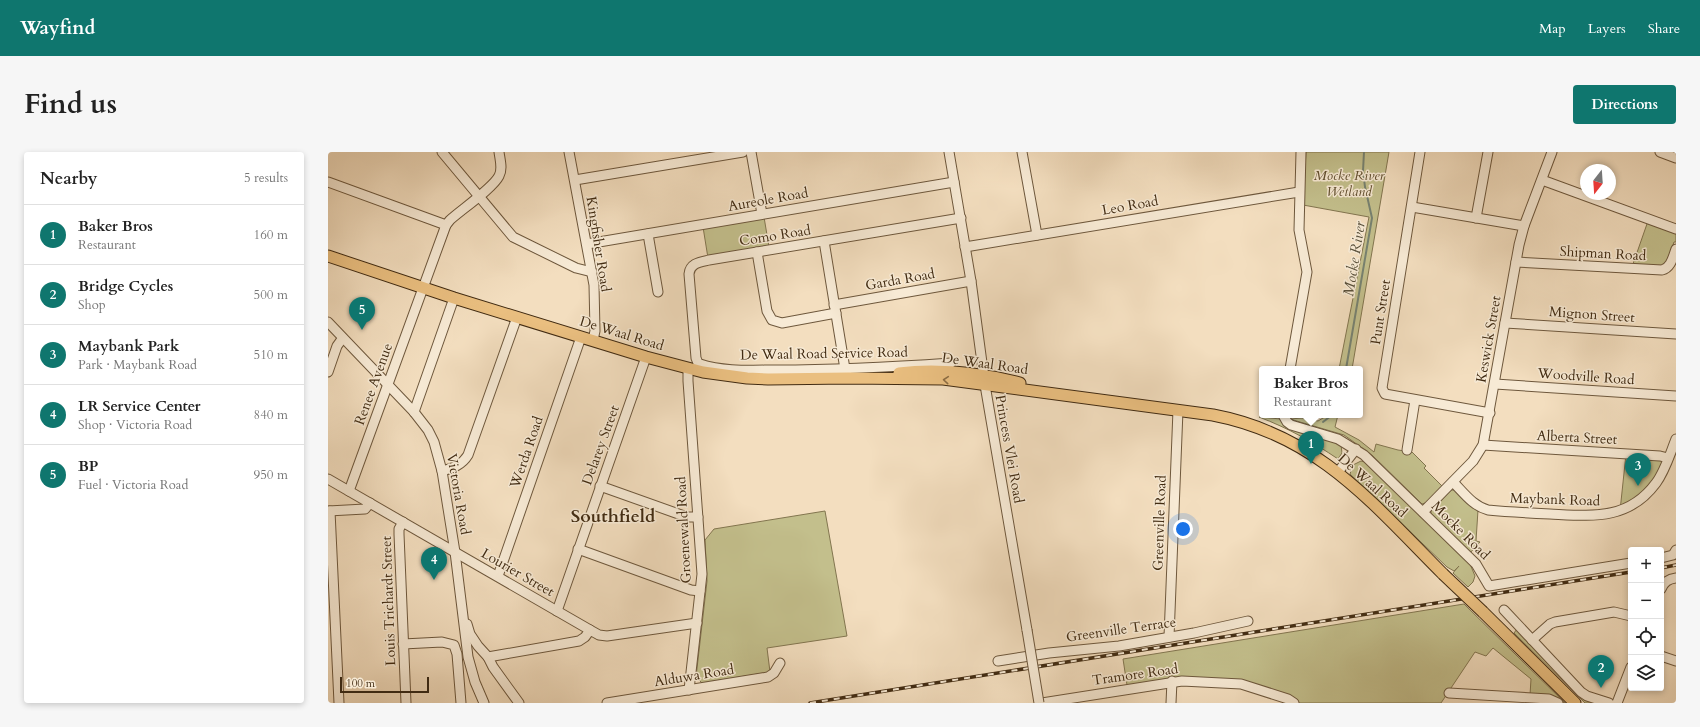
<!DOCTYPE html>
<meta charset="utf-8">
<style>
:root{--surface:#fff;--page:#f6f6f6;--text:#222;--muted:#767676;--line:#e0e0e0;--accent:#0f766e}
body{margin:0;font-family:Cardo,serif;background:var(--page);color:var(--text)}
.controls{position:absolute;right:12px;bottom:12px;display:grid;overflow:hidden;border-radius:4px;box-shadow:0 2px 6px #0003}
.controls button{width:36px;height:36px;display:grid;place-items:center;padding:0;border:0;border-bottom:1px solid var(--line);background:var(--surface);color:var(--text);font:20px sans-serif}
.compass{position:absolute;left:1252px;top:12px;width:36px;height:36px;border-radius:50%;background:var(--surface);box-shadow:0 2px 6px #0003;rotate:197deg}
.scale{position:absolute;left:12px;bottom:10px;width:89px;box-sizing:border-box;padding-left:4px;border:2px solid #412b12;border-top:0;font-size:11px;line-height:14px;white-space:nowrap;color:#412b12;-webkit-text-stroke:3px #f7ead5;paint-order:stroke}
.you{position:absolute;left:855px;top:377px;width:14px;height:14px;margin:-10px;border:3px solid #fff;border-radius:50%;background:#1a73e8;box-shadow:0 0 0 6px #1a73e833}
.badge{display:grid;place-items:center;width:26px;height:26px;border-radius:50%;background:var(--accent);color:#fff;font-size:13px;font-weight:700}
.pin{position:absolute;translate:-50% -33px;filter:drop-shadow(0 1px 2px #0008)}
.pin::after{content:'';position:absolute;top:21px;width:14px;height:12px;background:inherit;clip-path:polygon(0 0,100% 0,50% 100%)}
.popup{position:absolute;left:931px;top:214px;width:104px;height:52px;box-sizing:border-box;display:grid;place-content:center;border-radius:4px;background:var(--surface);filter:drop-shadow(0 1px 3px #0005);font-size:13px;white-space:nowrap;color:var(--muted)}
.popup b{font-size:15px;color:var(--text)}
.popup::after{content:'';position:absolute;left:50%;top:100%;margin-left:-8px;border:8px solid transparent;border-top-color:var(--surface)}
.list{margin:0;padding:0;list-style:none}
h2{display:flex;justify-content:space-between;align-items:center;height:52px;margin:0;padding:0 16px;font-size:17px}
h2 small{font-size:13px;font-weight:400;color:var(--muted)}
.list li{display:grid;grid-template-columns:26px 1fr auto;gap:12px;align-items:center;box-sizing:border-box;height:60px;padding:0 16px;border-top:1px solid var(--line)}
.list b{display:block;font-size:15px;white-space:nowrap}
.list p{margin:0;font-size:13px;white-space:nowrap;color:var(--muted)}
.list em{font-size:13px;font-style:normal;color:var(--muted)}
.icon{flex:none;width:22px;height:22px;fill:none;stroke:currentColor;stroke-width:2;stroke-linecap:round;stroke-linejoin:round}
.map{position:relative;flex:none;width:1348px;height:551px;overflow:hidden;border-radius:4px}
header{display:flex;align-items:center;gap:24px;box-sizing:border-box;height:56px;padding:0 20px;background:var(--accent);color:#fff}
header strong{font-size:19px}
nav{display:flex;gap:22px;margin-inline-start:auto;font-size:14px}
.intro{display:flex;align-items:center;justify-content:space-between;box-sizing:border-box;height:96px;padding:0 24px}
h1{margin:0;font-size:28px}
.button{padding:10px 18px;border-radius:4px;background:var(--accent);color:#fff;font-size:14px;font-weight:700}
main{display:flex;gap:24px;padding:0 24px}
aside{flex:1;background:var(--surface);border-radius:4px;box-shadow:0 2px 6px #0003}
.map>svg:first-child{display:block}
.green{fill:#c3bf8c;stroke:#82754f}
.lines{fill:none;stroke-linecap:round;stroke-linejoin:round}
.stream{stroke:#778271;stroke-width:2}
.minor-casing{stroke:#6e583d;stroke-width:11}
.major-casing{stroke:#412b12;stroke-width:13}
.minor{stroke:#f7ead5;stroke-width:9}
.major{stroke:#eabf80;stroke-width:11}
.rail-casing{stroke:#412b12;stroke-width:3.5}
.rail{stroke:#f7ead5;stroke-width:2;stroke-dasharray:6;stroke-linecap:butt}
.minor-bridge-casing{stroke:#6e583d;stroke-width:11;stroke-linecap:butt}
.major-bridge-casing{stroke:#412b12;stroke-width:13;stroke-linecap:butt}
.minor-bridge{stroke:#f7ead5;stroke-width:9}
.major-bridge{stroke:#eabf80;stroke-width:11}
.oneway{stroke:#8d6e44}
.labels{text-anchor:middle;stroke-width:3;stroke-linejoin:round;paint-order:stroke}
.park-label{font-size:14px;font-style:italic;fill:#625030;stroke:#f7ead5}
.street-label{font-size:14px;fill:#412b12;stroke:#f7ead5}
.water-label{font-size:15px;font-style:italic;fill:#584f3a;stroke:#f7ead5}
.district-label{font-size:18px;font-weight:bold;fill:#412b12;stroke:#f7ead5}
</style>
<header>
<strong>Wayfind</strong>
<nav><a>Map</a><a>Layers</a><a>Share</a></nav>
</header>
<div class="intro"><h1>Find us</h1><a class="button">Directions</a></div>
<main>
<aside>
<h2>Nearby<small>5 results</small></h2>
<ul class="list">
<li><span class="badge">1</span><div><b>Baker Bros</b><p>Restaurant</p></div><em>160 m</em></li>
<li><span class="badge">2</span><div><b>Bridge Cycles</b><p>Shop</p></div><em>500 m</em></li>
<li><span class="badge">3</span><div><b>Maybank Park</b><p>Park · Maybank Road</p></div><em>510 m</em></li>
<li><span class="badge">4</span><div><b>LR Service Center</b><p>Shop · Victoria Road</p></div><em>840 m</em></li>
<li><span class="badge">5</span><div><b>BP</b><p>Fuel · Victoria Road</p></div><em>950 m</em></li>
</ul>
</aside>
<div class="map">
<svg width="1348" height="551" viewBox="0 0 1348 551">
<rect width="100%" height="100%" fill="#f3debf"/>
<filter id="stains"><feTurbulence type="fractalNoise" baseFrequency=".005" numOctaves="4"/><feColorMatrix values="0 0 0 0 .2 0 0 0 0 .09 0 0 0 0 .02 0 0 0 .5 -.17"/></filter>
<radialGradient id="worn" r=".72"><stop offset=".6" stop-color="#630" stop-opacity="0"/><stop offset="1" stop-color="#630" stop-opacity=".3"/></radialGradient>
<g class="green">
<path d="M978,0H1061L1024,217H1011L1041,65L975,53Z"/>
<path d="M436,65L441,95L380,106L375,75Z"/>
<path d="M1320,69L1348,82V90H1346L1339,109L1340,110L1334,114L1305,112Z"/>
<path d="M1000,263H1010L1007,275L1031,288L1046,300L1048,292L1070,298L1084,300L1098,314L1096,316L1115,335L1100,350L1094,352L1044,303L1016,283L962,267L974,266L990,269Z"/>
<path d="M931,265L953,267L1007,289L1013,293L1014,301L1010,307C985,290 960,276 931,265Z"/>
<path d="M1298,302L1340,306L1328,330L1292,359Z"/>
<path d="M1033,309L1037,310L1142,412L1147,424L1145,430L1140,435L1125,421L1131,414L1126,419L1119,415L1022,322L1025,313Z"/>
<path d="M1121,338H1128L1150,358L1148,389L1152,390L1142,401L1103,362V358Z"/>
<path d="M497,359L519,484L439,496L442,520L374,531L368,525L379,429L377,388L386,377Z"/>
<path d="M1136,452L1237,551L1202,543L1203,527L1165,496L1158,504L1147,500L1113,551H969L920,531L799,533L795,507Z"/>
<path d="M1189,477L1272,551H1257L1186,481Z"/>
</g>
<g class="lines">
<g class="stream">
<path d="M1018,217L1044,66L1037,35L1035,19L1036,0"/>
<path d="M995,270L1004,263"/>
</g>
<g class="minor-casing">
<g id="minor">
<path d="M114,0L185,85L248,116L264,120"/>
<path d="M241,0L266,133L267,179L265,188"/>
<path d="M423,0L434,62"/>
<path d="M621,0L643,129L657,233L699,478"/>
<path d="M694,0L709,83"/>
<path d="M1092,0L1054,236L1057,242L1162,261"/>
<path d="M1332,0L1348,6"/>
<path d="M247,28L415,0"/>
<path d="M1214,28L1348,77"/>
<path d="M0,30L118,73"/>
<path d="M1084,55L1196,74"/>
<path d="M1148,66L1160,0"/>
<path d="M320,82L330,140"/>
<path d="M496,89L517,217"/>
<path d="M259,92L626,30"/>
<path d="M637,95L971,40"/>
<path d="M429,100L439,159L444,168L454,171L508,161"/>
<path d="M1188,110L1334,118C1343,116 1345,105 1348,97"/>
<path d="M506,153L643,129"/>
<path d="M0,170L86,260L100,278L106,290L114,319L127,400L140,505L147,530L156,551"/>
<path d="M1177,171L1348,182"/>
<path d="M623,211C565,215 507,218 449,218C424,218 396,220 372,212L370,211L368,206L361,122C362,111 372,110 381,108L633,66"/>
<path d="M360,217V229L374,422L361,538"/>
<path d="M962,217L979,120L971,78L973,0"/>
<path d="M0,220L9,194L14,187"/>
<path d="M1167,232L1348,244"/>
<path d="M86,260L126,146"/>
<path d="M955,263L959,270L963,273L1010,287L1036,303L1148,412L1161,434L1303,411"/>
<path d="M1155,293L1332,304L1340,306"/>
<path d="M1079,298L1087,248"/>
<path d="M114,319C125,316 134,313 140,303L189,165"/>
<path d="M1010,320L1028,297"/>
<path d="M0,327L262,478"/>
<path d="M1125,330C1136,341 1145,354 1160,358C1181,360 1201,361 1222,362C1263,364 1300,369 1328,331C1337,319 1342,302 1348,287"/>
<path d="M272,334L359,365H370"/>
<path d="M21,339L118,73L122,68C133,58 165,36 171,24C175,17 172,8 171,0"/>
<path d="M0,359L37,357L42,351"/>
<path d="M2,359L11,551"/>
<path d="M1095,360L1145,309L1155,293L1191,93L1196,74L1224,0"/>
<path d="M75,370L71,377V382L78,551"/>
<path d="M250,397L363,438L372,439"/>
<path d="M1333,406L1345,403L1348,398"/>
<path d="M170,424L253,185"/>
<path d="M1333,437C1336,430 1340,427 1348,426"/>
<path d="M1176,458L1253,540L1259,544L1281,551"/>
<path d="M229,459L318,205"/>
<path d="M139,472L142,482L150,494L160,505L165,515L191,551"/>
<path d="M841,485L850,258"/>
<path d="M1204,488L1222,472L1227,470L1286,460L1303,464"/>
<path d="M75,492L114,490L126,493L129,502L133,551"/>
<path d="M1333,504L1348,509"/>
<path d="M160,505L251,489L257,485L262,478L271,483L279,484L369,471"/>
<path d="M670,509L721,501L791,494L866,481L920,469"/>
<path d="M1121,541L1221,547L1230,551"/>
<path d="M279,551L440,525L446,521L452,511"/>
<path d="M714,551L854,529L913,532L960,547L966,551"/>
<path d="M843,551L844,529"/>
<path d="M1289,551L1303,515"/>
</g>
</g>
<g class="major-casing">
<g id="major">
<path d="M0,104L126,146L318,205L375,220L419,226L440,227L521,226L615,227L885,263C990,283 1044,351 1115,422"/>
<path d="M571,221C612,216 652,221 692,231"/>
<path d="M1155,460L1247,551"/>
</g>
</g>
<use href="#minor" class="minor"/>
<use href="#major" class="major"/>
<g class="rail-casing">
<g id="rail">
<path d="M1333,416L1348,413"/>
<path d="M482,551L1303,420"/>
</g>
</g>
<use href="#rail" class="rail"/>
<g class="minor-bridge-casing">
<path id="minor-bridge" d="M699,478L711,551"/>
</g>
<g class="major-bridge-casing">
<path id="major-bridge" d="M1115,422L1155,460"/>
</g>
<use href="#minor-bridge" class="minor-bridge"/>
<use href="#major-bridge" class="major-bridge"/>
</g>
<defs><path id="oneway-chevron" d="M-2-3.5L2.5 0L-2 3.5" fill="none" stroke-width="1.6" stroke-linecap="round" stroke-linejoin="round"/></defs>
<use class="oneway" href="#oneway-chevron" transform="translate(618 228) rotate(-175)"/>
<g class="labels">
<g class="park-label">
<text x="1021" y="28">Mocke River<tspan x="1021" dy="16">Wetland</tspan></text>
</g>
<g class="street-label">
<text transform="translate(440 47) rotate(-10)" y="5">Aureole Road</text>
<text transform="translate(802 53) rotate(-10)" y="5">Leo Road</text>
<text transform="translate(447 83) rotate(-9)" y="5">Como Road</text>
<text transform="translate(271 92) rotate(81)" y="5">Kingfisher Road</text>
<text transform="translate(1275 101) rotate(3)" y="5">Shipman Road</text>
<text transform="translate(572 127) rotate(-10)" y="5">Garda Road</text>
<text transform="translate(1052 160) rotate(-81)" y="5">Punt Street</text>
<text transform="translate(1264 162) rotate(4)" y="5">Mignon Street</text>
<text transform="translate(294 181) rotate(17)" y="5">De Waal Road</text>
<text transform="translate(1160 187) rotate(-80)" y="5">Keswick Street</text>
<text transform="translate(496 201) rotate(-1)" y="5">De Waal Road Service Road</text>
<text transform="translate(657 211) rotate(8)" y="5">De Waal Road</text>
<text transform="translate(1258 224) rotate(4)" y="5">Woodville Road</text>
<text transform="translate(45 232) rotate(-70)" y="5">Renee Avenue</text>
<text transform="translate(1249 285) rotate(3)" y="5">Alberta Street</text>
<text transform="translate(272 293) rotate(-70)" y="5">Delarey Street</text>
<text transform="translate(682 297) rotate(80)" y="5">Princess Vlei Road</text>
<text transform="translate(198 300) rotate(-71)" y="5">Werda Road</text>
<text transform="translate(1045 333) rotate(42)" y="5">De Waal Road</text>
<text transform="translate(131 342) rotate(80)" y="5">Victoria Road</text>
<text transform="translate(1227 347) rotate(2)" y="5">Maybank Road</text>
<text transform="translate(831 371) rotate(-88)" y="5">Greenville Road</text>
<text transform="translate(355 378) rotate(-93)" y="5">Groenewald Road</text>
<text transform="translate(1133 378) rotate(45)" y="5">Mocke Road</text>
<text transform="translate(190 420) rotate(30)" y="5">Lourier Street</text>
<text transform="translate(60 449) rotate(-92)" y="5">Louis Trichardt Street</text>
<text transform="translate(793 477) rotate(-8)" y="5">Greenville Terrace</text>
<text transform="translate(807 522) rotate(-8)" y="5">Tramore Road</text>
<text transform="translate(366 523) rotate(-9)" y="5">Alduwa Road</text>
</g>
<g class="water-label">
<text transform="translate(1026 107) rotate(-81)" y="5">Mocke River</text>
</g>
<g class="district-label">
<text x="285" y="370">Southfield</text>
</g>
</g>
<rect width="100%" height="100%" filter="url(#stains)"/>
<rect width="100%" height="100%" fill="url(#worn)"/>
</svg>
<div class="controls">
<button>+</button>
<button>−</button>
<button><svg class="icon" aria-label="locate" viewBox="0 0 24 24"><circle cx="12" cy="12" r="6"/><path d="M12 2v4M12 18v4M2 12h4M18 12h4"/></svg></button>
<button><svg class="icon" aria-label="layers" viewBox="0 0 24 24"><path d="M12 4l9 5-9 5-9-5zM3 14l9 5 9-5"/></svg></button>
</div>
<svg class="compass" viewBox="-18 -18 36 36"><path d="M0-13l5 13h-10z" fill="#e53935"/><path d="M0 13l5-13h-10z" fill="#767676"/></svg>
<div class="scale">100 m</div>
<div class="you"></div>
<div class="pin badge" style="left:983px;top:312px">1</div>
<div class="popup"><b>Baker Bros</b>Restaurant</div>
<div class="pin badge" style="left:1273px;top:536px">2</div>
<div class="pin badge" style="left:1310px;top:334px">3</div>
<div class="pin badge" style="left:106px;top:428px">4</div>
<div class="pin badge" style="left:34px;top:178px">5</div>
</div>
</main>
